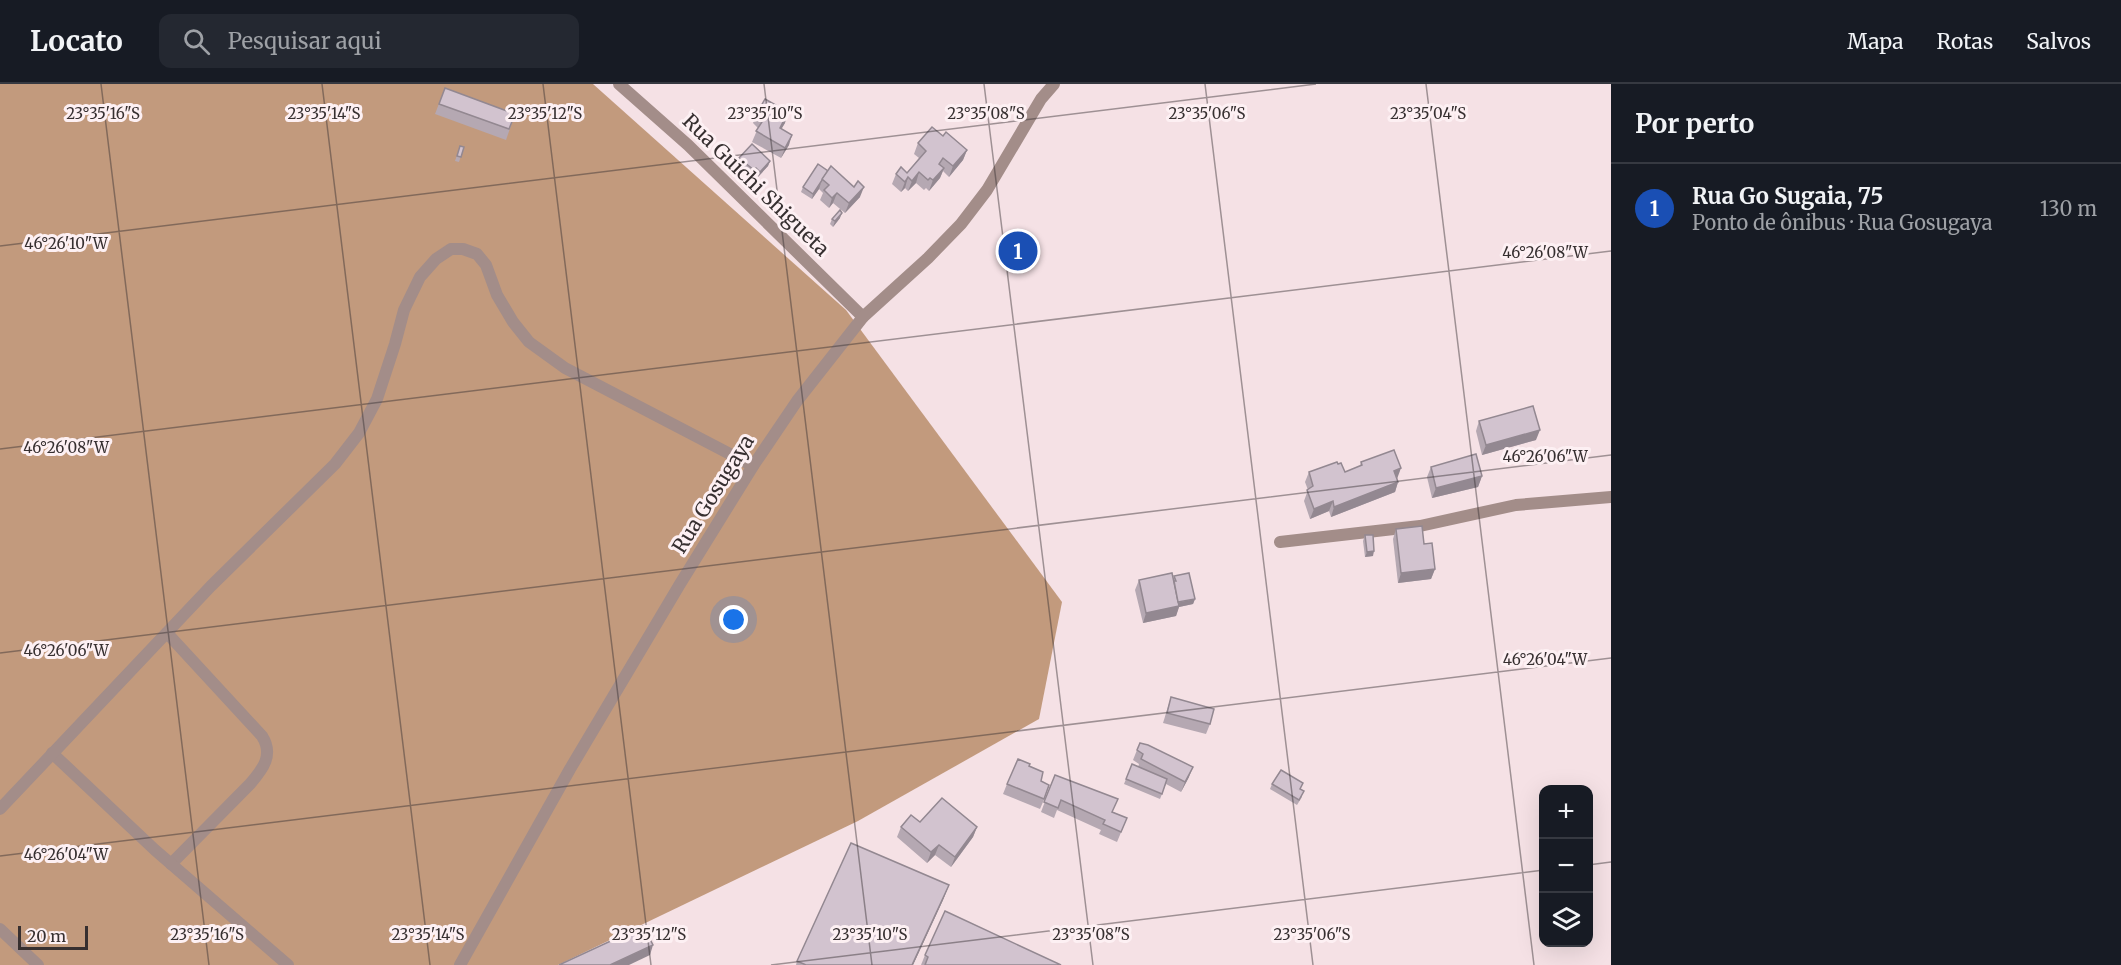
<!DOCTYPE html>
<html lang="pt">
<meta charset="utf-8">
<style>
:root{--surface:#171b24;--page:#242831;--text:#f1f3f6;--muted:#9ea1a6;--line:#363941;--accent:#ea580c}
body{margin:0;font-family:Merriweather,serif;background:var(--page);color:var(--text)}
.controls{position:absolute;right:18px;bottom:18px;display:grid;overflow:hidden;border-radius:12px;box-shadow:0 6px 24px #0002}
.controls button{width:54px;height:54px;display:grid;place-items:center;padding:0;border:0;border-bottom:2px solid var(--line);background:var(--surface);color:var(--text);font:30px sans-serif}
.scale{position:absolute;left:18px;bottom:15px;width:70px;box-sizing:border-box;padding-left:6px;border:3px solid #362f30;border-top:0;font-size:16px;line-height:21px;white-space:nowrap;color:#362f30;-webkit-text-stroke:4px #fdf0f3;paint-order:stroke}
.you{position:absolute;left:734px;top:536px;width:21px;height:21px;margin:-15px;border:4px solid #fff;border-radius:50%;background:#1a73e8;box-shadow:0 0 0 9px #1a73e833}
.badge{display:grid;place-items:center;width:39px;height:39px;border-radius:50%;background:var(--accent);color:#fff;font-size:20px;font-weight:700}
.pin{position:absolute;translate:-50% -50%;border:3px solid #fff;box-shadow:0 2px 6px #0006}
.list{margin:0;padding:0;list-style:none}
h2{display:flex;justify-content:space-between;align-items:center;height:78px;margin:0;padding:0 24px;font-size:26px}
h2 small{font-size:20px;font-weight:400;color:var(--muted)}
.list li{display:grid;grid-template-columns:39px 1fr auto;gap:18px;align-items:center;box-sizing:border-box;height:90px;padding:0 24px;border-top:2px solid var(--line)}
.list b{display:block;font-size:22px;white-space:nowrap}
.list p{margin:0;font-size:20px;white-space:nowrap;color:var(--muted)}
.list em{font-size:20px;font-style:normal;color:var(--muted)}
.icon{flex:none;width:33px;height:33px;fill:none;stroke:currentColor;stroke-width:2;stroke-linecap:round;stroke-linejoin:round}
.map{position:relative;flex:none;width:1611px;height:881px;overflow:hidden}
header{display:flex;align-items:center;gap:36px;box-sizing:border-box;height:84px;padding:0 30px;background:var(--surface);border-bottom:2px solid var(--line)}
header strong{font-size:28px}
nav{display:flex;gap:33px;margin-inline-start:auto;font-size:21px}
.search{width:420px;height:54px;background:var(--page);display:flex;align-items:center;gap:15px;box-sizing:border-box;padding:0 21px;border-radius:12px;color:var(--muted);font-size:22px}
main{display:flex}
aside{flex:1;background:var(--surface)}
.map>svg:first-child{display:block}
.forest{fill:#c29a7d}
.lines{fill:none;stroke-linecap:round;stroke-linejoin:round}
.minor{stroke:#a38d89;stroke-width:12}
.wall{fill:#b5a8b2}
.shaded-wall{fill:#938891}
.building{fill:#d2c3cf;stroke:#938891;stroke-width:1.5}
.ticks{fill:none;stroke:#362f30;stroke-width:1.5;stroke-opacity:0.45}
.labels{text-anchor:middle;stroke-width:6;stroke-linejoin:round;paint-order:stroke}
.street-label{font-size:20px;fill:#362f30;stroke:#fdf0f3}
.ticks-label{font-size:15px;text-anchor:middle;fill:#362f30;stroke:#fdf0f3;stroke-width:6;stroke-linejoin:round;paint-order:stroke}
</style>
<header>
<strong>Locato</strong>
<div class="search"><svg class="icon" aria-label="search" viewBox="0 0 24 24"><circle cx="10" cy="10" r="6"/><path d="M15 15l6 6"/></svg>Pesquisar aqui</div>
<nav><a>Mapa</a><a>Rotas</a><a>Salvos</a></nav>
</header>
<main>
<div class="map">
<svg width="1611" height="881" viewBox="0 0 1611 881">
<rect width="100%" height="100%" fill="#f5e1e5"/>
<path class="forest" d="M0,0H593L846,226L1062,518L1039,635L858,737L558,881H0Z"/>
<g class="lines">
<g class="minor">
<path d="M619,0L688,61L863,233"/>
<path d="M1280,458L1420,442L1516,421L1611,413"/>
<path d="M167,549L262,652C274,671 263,685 250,700L171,780"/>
<path d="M52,669L155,766L288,881"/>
<path d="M0,725L211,502L335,380L359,349L377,315L395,260L404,226L420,193L436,175L451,165H463L477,170L486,181L497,211L513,238L529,258L565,284L753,382"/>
<path d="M0,845L38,881"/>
<path d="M460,881L570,685L680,500L753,382L797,317L863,233L928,174L961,140L987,106L1041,15L1054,0"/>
</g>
</g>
<g class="wall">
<path d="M445,4L515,30L506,56L435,30Z"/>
<path d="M757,29L785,39L781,45L789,61L781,74L752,58L758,44L753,39Z"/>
<path d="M943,52L967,66L963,76L949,93L943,87L940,94L929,107L926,104L924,106L916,99L908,107L905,104L901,108L892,100L896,90L907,89L919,74L914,70L918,59Z"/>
<path d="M460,62L464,63L459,78L455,77Z"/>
<path d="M739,74L770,77L768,82L758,93L754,89L752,91L737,79Z"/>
<path d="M818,80L860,113L845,129L833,119L829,124L820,116L823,109L819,105L812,115L801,108L803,103Z"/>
<path d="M840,134L833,143L830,140L832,135Z"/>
<path d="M1479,337L1536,356L1482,371L1476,347Z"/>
<path d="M1361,378L1397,394L1398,398L1395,408L1331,433L1329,427L1310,435L1304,417L1308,406L1305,398L1309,388L1338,380L1345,388L1360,382Z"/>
<path d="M1431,383L1482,392L1478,403L1432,414L1427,393Z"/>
<path d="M1396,445L1424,460L1435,485L1431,495L1398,499L1393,455Z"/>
<path d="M1365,451L1373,472L1365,473L1363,457Z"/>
<path d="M1174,492L1195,515L1193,520L1179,523L1176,532L1143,539L1135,506L1139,496L1173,495Z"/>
<path d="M1171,613L1210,640L1206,650L1163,639Z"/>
<path d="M1137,666L1189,693L1181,708L1166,700L1160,715L1124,700L1132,680L1138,683L1139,680L1133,676Z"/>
<path d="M1029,682L1046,711L1040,725L1003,710L1007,700Z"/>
<path d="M1055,691L1113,728L1127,734L1117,758L1099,750L1101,746L1057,726L1054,734L1041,728Z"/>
<path d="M1272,700L1301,705L1302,713L1297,721L1270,705Z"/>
<path d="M920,738L977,743L973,753L951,783L935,771L927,779L897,753L901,743Z"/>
<path d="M949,801L943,816L913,881H796L797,877Z"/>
<path d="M925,871L1061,881H921Z"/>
</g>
<g class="shaded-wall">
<path d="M788,28L785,39L776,54L780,44Z"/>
<path d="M792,51L789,61L781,74L785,64Z"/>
<path d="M967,66L963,76L949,93L953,82Z"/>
<path d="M770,77L768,82L758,93L760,88Z"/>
<path d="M944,84L940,94L929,107L933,96Z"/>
<path d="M919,88L916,99L908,107L912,97Z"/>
<path d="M908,93L905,104L901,108L905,98Z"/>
<path d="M821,99L819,105L812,115L813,110Z"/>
<path d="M864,103L860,113L845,129L849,119Z"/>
<path d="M837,109L833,119L829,124L832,114Z"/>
<path d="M842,129L840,134L833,143L835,137Z"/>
<path d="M1540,346L1536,356L1482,371L1486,361Z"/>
<path d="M1401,384L1397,395L1394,387Z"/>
<path d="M1482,392L1478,403L1432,414L1436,404Z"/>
<path d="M1398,398L1395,408L1331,433L1334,423Z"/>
<path d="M1333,417L1329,427L1310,435L1314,425Z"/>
<path d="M1374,467L1373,472L1365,473L1367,468Z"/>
<path d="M1435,485L1431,495L1398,499L1401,489Z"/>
<path d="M1195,515L1193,520L1179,523L1176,532L1143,539L1146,529L1176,519Z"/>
<path d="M1193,683L1189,693L1181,708L1185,698Z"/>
<path d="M977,743L973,753L951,783L955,773Z"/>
<path d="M939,761L935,771L927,779L931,768Z"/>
<path d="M949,801L943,816L913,881H912Z"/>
<path d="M653,861L650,871L629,881H610Z"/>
</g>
<g class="building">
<path d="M445,4L515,30L509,45L439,20Z"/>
<path d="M765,15L788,28L780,44L792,51L785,64L756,47L764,35L757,29Z"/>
<path d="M932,43L943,52L946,48L967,66L953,82L943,74L939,80L944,84L933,96L930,94L928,96L919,88L912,97L908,93L905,98L896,90L901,83L907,89L926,67L918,59Z"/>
<path d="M752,60L770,77L760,88L756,84L754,86L739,74Z"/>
<path d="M460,62L464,63L461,73L457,72Z"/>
<path d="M818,80L828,87L813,110L803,103Z"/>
<path d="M831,82L854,103L858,97L864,103L849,119L837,109L832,114L824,106L829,101L822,95Z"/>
<path d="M840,126L842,129L835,137L832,135Z"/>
<path d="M1533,322L1540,346L1486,361L1479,337Z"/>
<path d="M1394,366L1401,384L1394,387L1398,398L1334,423L1333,417L1314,425L1307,406L1313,402L1309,388L1337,378L1338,380L1341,379L1345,388L1362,381L1361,378Z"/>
<path d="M1476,370L1482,392L1436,404L1431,383Z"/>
<path d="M1422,442L1424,460L1432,459L1435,485L1401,489L1396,445Z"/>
<path d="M1365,451H1373L1374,467L1367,468Z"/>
<path d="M1172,489L1179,522L1146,529L1139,496Z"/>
<path d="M1189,489L1195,515L1178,518L1174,497H1176L1174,492Z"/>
<path d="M1171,613L1214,625L1210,640L1167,629Z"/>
<path d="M1140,659L1148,661L1193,683L1185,698L1141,675L1143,670L1137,666Z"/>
<path d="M1018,675L1030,680L1029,682L1043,688L1041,697L1049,701L1044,715L1007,700Z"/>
<path d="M1132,680L1167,695L1162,710L1126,695Z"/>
<path d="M1281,686L1303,699L1300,705L1304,707L1299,716L1272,700Z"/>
<path d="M1055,691L1118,715L1112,728L1127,734L1121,748L1103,740L1105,736L1061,716L1058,724L1044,718Z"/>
<path d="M942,714L977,743L955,773L939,761L931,768L901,743L911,731L920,738Z"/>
<path d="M851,759L949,801L912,881H806L797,877Z"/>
<path d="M945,827L1061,881H925L928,873L925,871Z"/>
<path d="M643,842L653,861L610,881H559Z"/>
</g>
<path class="ticks" d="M101,0L209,881M322,0L430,881M543,0L651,881M764,0L872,881M984,0L1093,881M1205,0L1313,881M1426,0L1534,881M0,162L1316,0M0,365L1611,167M0,569L1611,371M0,772L1611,574M1588,781L1611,778M771,881L1544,786"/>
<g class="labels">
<g class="street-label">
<text transform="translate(756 101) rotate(44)" y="7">Rua Guichi Shigueta</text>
<text transform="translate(713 410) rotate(-58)" y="7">Rua Gosugaya</text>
</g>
</g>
<g class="ticks-label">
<text x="103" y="35">23°35'16"S</text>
<text x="324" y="35">23°35'14"S</text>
<text x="545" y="35">23°35'12"S</text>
<text x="765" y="35">23°35'10"S</text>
<text x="986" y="35">23°35'08"S</text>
<text x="1207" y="35">23°35'06"S</text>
<text x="1428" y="35">23°35'04"S</text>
<text x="66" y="165">46°26'10"W</text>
<text x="1545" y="174">46°26'08"W</text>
<text x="66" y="369">46°26'08"W</text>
<text x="1545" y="378">46°26'06"W</text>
<text x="66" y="572">46°26'06"W</text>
<text x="1545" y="581">46°26'04"W</text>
<text x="66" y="776">46°26'04"W</text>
<text x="207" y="856">23°35'16"S</text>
<text x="428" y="856">23°35'14"S</text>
<text x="649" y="856">23°35'12"S</text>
<text x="870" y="856">23°35'10"S</text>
<text x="1091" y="856">23°35'08"S</text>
<text x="1312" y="856">23°35'06"S</text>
</g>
</svg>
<div class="controls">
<button>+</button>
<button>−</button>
<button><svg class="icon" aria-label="layers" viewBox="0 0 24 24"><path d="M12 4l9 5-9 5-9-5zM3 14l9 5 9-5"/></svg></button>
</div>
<div class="scale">20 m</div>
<div class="you"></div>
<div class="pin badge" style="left:1018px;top:167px;background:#1a4fb4">1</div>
</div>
<aside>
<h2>Por perto<small></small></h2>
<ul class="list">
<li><span class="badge" style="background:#1a4fb4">1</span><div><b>Rua Go Sugaia, 75</b><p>Ponto de ônibus · Rua Gosugaya</p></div><em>130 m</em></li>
</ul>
</aside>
</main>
